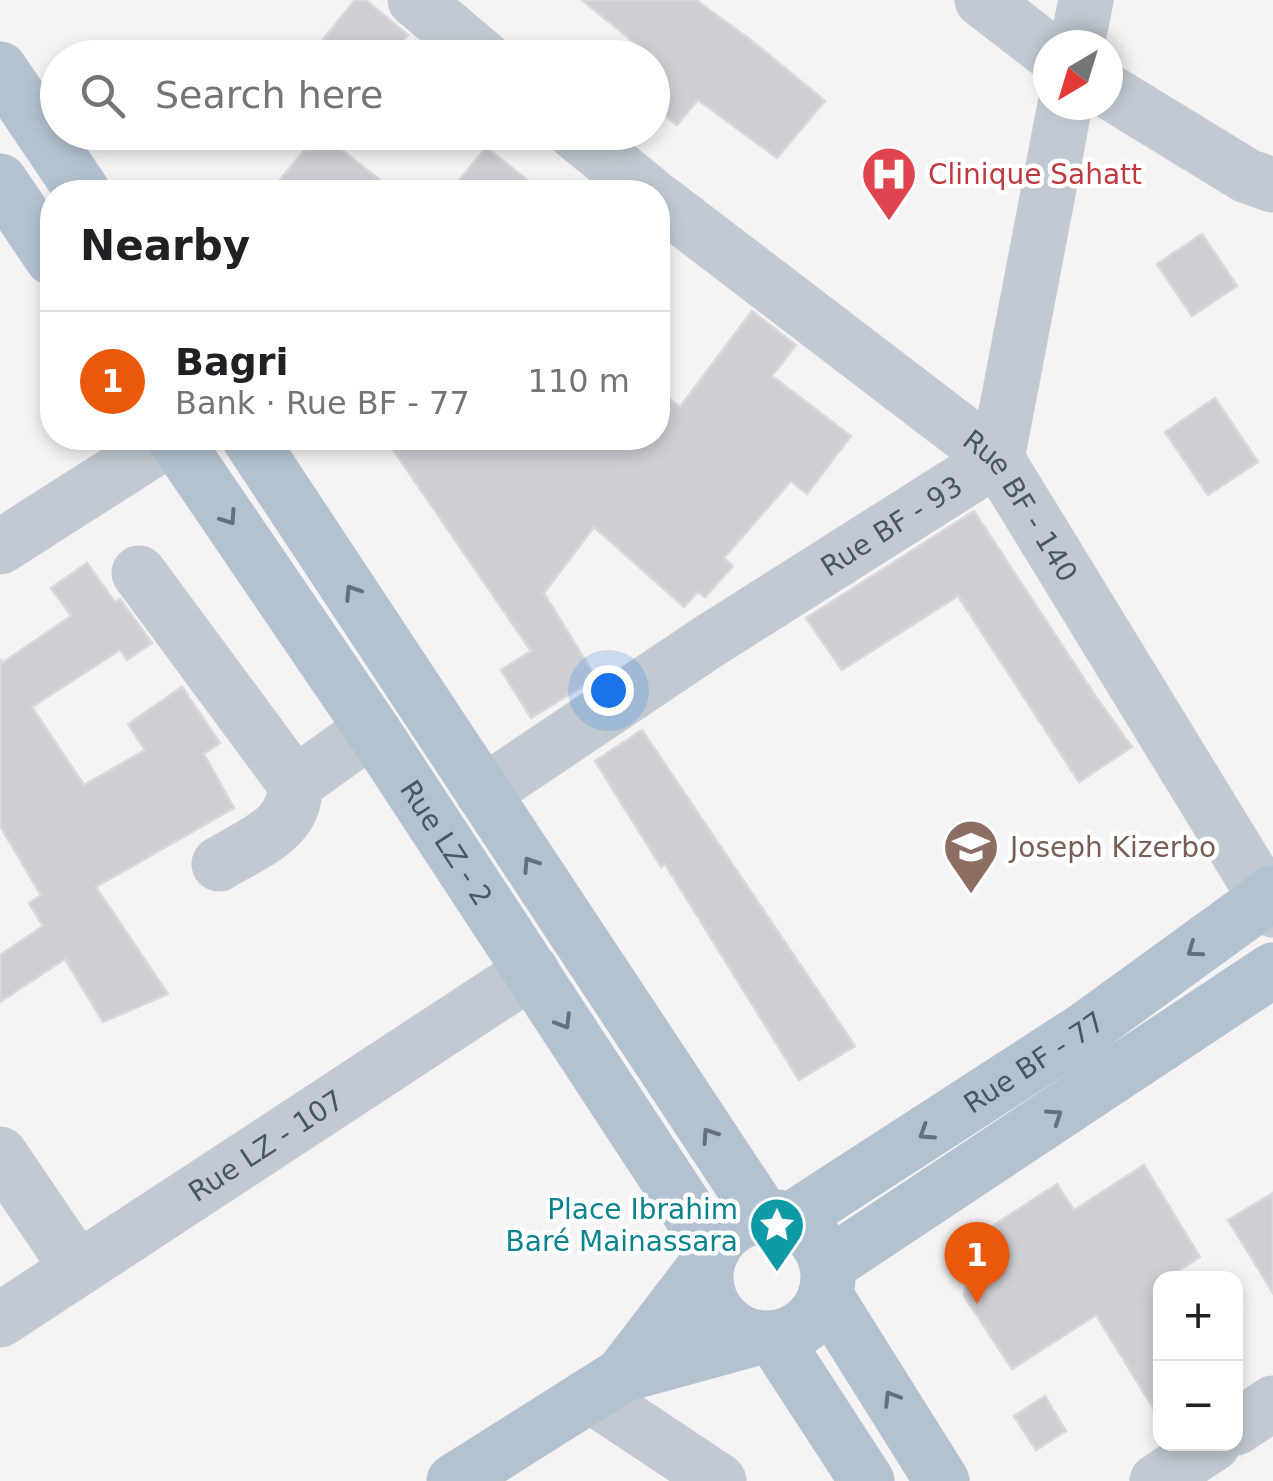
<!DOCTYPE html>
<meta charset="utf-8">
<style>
:root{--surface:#fff;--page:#f6f6f6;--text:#202124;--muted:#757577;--line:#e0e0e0;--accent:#ea580c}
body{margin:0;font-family:"DejaVu Sans",sans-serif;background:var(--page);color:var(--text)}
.controls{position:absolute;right:30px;bottom:30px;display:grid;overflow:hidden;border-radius:20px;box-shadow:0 5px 15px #0003}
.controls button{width:90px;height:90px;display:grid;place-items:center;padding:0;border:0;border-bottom:2px solid var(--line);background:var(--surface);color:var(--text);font:50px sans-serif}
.compass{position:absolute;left:1033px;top:30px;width:90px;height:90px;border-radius:50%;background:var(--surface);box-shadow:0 5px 15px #0003;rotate:218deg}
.you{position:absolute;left:608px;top:690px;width:35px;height:35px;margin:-25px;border:8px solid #fff;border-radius:50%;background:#1a73e8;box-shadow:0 0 0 15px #1a73e833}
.badge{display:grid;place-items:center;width:65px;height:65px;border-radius:50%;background:var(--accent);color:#fff;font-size:32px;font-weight:700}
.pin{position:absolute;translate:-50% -82px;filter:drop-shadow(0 2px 5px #0008)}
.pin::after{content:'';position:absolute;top:52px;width:35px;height:30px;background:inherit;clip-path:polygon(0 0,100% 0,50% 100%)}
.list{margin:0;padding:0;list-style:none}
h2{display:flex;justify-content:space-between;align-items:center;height:130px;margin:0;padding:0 40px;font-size:42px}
h2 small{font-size:32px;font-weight:400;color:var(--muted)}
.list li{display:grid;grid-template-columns:65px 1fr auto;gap:30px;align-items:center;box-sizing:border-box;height:140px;padding:0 40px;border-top:2px solid var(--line)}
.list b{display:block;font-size:38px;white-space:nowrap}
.list p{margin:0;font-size:32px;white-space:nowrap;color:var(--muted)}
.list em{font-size:32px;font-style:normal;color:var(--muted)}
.icon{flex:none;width:55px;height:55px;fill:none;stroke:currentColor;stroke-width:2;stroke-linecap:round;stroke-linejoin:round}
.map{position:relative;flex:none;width:1273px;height:1481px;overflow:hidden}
.search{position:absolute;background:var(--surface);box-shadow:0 5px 15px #0003;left:40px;top:40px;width:630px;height:110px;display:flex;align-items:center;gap:25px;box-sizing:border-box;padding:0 35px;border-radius:55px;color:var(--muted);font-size:38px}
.panel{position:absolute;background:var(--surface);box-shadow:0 5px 15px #0003;left:40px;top:180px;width:630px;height:270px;border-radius:40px}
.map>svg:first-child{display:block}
.building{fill:#cdcfd5;stroke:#d7d9de;stroke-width:2.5}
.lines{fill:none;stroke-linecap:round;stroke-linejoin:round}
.minor{stroke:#c1cad2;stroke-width:55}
.major{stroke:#b3c2d1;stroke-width:55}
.oneway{stroke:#64717d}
.labels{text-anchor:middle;stroke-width:9;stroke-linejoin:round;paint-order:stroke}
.health-label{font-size:28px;fill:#be3a42;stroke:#fff;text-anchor:start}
.street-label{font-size:28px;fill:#4a5661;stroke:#fff}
.education-label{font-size:28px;fill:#785e54;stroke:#fff;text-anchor:start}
.culture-label{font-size:28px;fill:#0d838f;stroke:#fff;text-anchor:end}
</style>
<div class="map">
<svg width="1273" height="1481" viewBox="0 0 1273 1481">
<rect width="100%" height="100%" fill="#f5f3f3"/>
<g class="building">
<path d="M355,0H366L408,35L390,58H308Z"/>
<path d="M582,0H696L752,41L825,101L777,158L698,100L677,125L652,105V57Z"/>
<path d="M319,132L395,192H270Z"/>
<path d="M486,147L542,192H450Z"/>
<path d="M1202,234L1237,286L1192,316L1157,264Z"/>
<path d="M752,311L796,345L772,376L851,436L807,494L791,481L724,558L733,566L705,597L698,592L684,607L594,527L544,593L596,678L531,718L501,670L531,651L385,438H658V390L680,407Z"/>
<path d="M1215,398L1258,462L1208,495L1165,432Z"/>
<path d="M974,511L1096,697L1132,747L1079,782L958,596L842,670L806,618Z"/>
<path d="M87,563L115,602L120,599L152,643L127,660L120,650L32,707L84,785L145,750L128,724L182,687L220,743L204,754L234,808L96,887L168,994L103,1022L65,959L0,1002V955L43,926L29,903L41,895L0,826V659L2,663L71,616L51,588Z"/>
<path d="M642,730L855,1046L799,1080L665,864L661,867L595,761Z"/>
<path d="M1144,1165L1200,1257L1167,1278H1160V1419L1096,1315L1012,1369L964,1296L974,1238L1057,1184L1074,1210Z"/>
<path d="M1273,1193V1293L1228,1220Z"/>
<path d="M1045,1396L1066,1431L1036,1450L1014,1416Z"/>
</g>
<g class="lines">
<g class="minor">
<path d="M415,0L484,58"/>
<path d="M982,0L1048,51"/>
<path d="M1077,45L1086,0"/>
<path d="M1108,91L1247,176L1273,185"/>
<path d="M574,132L648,192"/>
<path id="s1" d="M658,200L997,459L1273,910"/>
<path d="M0,547L171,438"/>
<path d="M139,573L295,784L372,729"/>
<path id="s2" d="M483,793L708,642L997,459L1065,105"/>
<path d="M219,864C253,843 297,829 295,784"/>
<path d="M0,1154L78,1269"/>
<path id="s3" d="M0,1320L532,971"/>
<path d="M590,1395L719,1481"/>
<path d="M1236,1428L1273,1403"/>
<path d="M1157,1481L1213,1444"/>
</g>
<g class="major">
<path d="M0,69L83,192"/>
<path d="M0,181L52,258"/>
<path id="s4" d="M174,438L372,729L713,1249"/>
<path d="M249,438L763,1216"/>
<circle cx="767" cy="1277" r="61"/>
<path id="s5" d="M789,1221L1087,1028L1273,893"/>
<path d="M827,1266L1273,970"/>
<path d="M826,1296L942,1481"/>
<path d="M774,1338L867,1481"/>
<path d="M622,1375L707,1264"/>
<path d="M454,1481L622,1375L757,1338"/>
</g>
</g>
<defs><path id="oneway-chevron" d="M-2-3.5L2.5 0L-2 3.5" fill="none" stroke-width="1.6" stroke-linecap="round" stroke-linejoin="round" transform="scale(2.5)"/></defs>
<g class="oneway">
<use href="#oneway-chevron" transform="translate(229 518) rotate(56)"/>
<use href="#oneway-chevron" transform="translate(352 592) rotate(-123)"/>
<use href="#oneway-chevron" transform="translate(530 864) rotate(-123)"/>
<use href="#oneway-chevron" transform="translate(1194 950) rotate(144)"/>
<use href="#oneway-chevron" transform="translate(564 1022) rotate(58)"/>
<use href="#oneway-chevron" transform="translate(1055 1116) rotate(-34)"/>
<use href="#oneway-chevron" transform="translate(926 1133) rotate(147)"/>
<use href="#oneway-chevron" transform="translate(709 1135) rotate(-124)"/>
<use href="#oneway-chevron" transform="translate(891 1398) rotate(-122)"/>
</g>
<defs>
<g id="hospital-pin" transform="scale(2.875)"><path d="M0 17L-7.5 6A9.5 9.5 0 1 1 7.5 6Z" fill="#e0444e" stroke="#fff"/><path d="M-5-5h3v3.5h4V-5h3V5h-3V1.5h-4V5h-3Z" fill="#fff"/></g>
<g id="school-pin" transform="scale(2.875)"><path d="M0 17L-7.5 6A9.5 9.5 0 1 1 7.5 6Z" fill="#8d6e63" stroke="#fff"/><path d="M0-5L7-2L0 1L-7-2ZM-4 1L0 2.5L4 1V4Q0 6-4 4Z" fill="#fff"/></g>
<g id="sight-pin" transform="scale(2.875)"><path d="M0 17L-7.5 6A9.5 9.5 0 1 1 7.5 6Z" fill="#0f9aa8" stroke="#fff"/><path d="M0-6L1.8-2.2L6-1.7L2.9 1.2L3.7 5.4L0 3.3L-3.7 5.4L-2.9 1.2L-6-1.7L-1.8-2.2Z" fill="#fff"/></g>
</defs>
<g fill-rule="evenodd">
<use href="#hospital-pin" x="889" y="174"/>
<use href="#school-pin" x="971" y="847"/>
<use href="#sight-pin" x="777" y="1225"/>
</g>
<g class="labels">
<g class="health-label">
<text x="928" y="184">Clinique Sahatt</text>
</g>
<g class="street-label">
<text dy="10" stroke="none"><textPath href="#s1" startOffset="478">Rue BF - 140</textPath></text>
<text dy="10" stroke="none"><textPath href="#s2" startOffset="488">Rue BF - 93</textPath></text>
<text dy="10" stroke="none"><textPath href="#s4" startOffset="488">Rue LZ - 2</textPath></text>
<text dy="10" stroke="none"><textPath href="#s5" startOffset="292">Rue BF - 77</textPath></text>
<text dy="10" stroke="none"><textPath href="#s3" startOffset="318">Rue LZ - 107</textPath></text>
</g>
<g class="education-label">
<text x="1010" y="857">Joseph Kizerbo</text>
</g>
<g class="culture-label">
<text x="738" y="1219">Place Ibrahim<tspan x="738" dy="32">Baré Mainassara</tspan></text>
</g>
</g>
</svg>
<div class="controls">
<button>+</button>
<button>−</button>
</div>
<svg class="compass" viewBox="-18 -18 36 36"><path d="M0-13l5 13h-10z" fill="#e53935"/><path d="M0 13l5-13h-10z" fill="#757577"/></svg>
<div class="you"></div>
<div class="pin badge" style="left:977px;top:1304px">1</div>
<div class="search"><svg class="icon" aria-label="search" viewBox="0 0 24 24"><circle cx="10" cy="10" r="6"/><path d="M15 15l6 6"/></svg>Search here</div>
<section class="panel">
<h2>Nearby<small></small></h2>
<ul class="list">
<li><span class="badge">1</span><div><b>Bagri</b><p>Bank · Rue BF - 77</p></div><em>110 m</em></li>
</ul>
</section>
</div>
